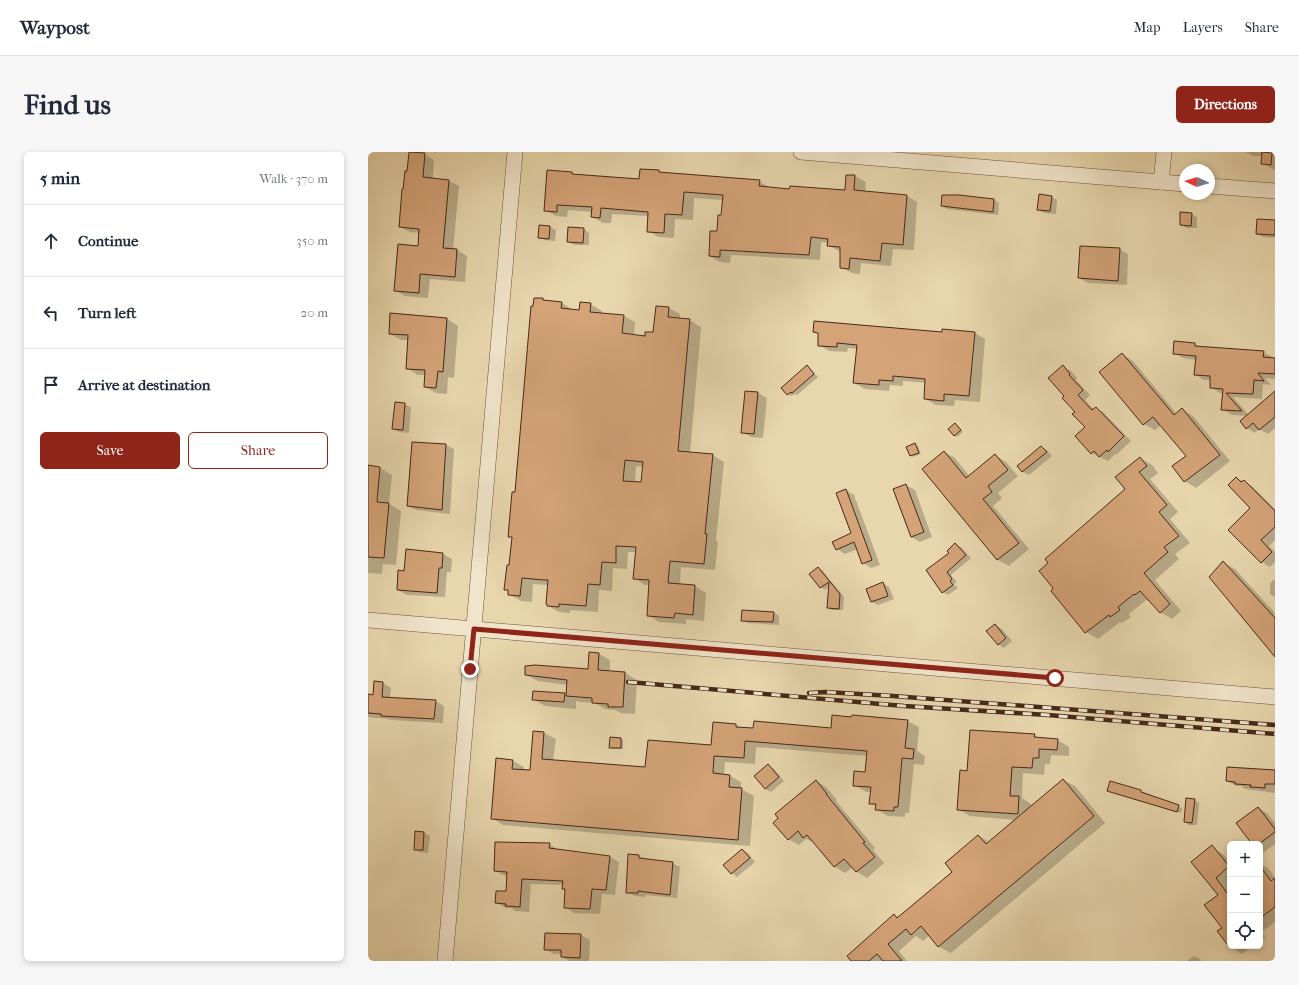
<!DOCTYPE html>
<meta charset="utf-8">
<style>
:root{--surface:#fff;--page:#f6f6f7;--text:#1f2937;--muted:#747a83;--line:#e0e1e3;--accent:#8f2418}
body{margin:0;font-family:"IM FELL French Canon",serif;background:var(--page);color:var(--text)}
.controls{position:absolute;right:12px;bottom:12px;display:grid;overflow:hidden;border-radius:6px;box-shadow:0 2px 6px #0003}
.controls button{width:36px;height:36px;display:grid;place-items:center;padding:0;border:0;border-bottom:1px solid var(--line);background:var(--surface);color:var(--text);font:20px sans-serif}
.compass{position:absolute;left:811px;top:12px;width:36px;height:36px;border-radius:50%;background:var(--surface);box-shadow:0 2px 6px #0003;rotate:274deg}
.stop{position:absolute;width:12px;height:12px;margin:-9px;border:3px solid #8f2418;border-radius:50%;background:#fff}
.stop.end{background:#8f2418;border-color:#fff;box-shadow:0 1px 4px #0008}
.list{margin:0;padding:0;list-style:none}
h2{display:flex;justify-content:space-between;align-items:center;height:52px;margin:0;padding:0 16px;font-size:17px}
h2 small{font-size:13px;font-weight:400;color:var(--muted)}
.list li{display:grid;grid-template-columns:26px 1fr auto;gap:12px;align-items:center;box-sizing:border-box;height:72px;padding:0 16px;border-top:1px solid var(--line)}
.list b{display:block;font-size:15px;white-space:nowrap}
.list em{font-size:13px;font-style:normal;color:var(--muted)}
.actions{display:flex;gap:8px;padding:12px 16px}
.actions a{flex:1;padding:9px 0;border:1px solid var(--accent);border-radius:6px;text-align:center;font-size:14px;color:var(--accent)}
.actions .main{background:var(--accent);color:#fff}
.icon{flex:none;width:22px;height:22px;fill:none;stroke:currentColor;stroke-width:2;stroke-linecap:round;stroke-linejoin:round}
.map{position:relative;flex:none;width:907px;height:809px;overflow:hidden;border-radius:6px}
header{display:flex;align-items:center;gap:24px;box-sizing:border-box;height:56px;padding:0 20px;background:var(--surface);border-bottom:1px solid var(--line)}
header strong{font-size:19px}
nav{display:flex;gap:22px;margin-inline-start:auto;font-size:14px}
.intro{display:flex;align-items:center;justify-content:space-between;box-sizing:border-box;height:96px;padding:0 24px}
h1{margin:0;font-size:28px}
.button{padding:10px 18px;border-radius:6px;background:var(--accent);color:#fff;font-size:14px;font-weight:700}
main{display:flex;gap:24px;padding:0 24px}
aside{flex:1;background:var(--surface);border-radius:6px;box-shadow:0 2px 6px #0003}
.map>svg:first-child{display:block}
.shadow{fill:#0003;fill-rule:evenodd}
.building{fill:#d4a378;stroke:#47281a;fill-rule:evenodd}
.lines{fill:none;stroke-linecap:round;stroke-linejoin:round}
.minor-casing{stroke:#6f543f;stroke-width:16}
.minor{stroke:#f0e4ca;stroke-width:15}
.rail-casing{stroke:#47281a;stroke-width:4.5}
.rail{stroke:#f0e4ca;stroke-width:3;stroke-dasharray:9;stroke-linecap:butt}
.route{stroke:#8f2418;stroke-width:5}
</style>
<header>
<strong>Waypost</strong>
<nav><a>Map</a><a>Layers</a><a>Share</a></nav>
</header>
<div class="intro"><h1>Find us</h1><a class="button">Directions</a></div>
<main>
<aside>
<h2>5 min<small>Walk · 370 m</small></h2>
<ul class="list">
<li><svg class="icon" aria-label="ahead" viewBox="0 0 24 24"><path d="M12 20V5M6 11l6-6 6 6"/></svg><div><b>Continue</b></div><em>350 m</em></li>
<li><svg class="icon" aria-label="left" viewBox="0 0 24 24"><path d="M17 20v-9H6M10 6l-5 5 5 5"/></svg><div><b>Turn left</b></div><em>20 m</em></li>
<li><svg class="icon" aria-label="arrive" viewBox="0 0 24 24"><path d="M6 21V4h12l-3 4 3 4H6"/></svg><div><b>Arrive at destination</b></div></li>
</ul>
<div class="actions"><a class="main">Save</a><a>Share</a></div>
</aside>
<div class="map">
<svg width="907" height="809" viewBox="0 0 907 809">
<rect width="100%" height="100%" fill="#e8d6ad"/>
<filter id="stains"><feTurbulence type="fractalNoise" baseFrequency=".005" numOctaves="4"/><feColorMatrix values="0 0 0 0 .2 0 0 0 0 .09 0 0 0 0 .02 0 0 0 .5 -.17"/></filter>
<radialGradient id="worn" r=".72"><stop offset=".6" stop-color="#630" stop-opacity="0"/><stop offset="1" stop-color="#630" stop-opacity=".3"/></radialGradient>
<g class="shadow">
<path d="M875,0H907V18L894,11L895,4H885L880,1Z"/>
<path d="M56,2L66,8L65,27L81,29L91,34L85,98H89L99,104L97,130L62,127L60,146L37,144L27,138L51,95L52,81L42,80L32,75Z"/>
<path d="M180,19L204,21L207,23L272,28L291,19L295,22L391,29L402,36L478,40L479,24H487L498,30L497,40L539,44L549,50L546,98L525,97L523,114L493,111L492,122L484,121L473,115V100L461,94V91L453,90L452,108L363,103L362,111L352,110L342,104L354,64L355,48L326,46L325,68L307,67L306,86L290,85L280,79L281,64L244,62L243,71H235L224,65V60L200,58L199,65L188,64L177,58Z"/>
<path d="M575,44L626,48L631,51L630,63L579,57L574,54Z"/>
<path d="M684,45L689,48L688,62L676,61L670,58Z"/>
<path d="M823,62L829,65V76H818L813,72Z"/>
<path d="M907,69V86L895,85L889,82Z"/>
<path d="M172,74L182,75L188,78L187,89L177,88L171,85Z"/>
<path d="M216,77L221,81V93H206L200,89Z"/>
<path d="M751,97L760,102L759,133L720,131L711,126Z"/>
<path d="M175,147L179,150L194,151L205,158L212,159L222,152L234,159L233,162L256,164L267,170L266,183L278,185L286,182L301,156L312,162V167L321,168L333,175L322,301L344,303L356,310L348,389L350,390L347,418L313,415L312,433L327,434L338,441L336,469L318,467V472L291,470L280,463L282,433H277L266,426L268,400H260L259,417L245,416L244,439L231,438L230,460L202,458V461L191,460L180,454L181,433L165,432L164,450L153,449L141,442V440L137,437L142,414L145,386L141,384L148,341ZM268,314L276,315L274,331H267Z"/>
<path d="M79,167L90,174L86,226L80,225L79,242L68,241L57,235L58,223H50L39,216L41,188H33L22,182Z"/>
<path d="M446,180L575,182L607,181L617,187L612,250L587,248L586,254L568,253L557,247L558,231L535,229V234L522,233L521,239L497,237L486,231L489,197L480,196L479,200L461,199L451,193V182Z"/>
<path d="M827,192L832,195L895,200L904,205V207H907V227L897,226L903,233L895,232L894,247L865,245L881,263L907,242V276L900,282L891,277L887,281L879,276L880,264L864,263L854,257L855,241H852L843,235V228H836L827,222L828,208L815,206L806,201Z"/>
<path d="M754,202L765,209L809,262L814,257L825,264L862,309L828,336L817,329L806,315L820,304L793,273L787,278L776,272Z"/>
<path d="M440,215L443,217L450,225L429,243L427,242L423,244L420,242Z"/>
<path d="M695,215L703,219L709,226L708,228L722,243L717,248L726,258L728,256L735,260L763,289L748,303L747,302L740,309L724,301L718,275L697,244Z"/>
<path d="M378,240L390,241L399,246L395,286L383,285L374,280Z"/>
<path d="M28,252H37L43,256L41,281L31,280L25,277Z"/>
<path d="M588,272L595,280L589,285L586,283Z"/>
<path d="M44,291L78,293L86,297L82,362L48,358L40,354Z"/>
<path d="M547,292L550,294L553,302L545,305L543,303Z"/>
<path d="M673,295L679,298L684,304L661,323L655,320L650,314Z"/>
<path d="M576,300L587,306L602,325L627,303L638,310L650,324L630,341L634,346L625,354L661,397L641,414L630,408L556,317Z"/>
<path d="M772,306L784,313L790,321L782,327L810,360L802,367L822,391L807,402L811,407L787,428L813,459L804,467L792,460L782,448L780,449L778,448L761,462L763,465L754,471L752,470L730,487L718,480L758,337Z"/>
<path d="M0,314L12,316L24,323L21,352L33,359L28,413L15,412L14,422L0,421Z"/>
<path d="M868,326L884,334L907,357V388L901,394L907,400V410L902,415L894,410L883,356Z"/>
<path d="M538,333L547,338L564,385L552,390L543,385Z"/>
<path d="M478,338L486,343L512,413L503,416L495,411L490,397L477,402L469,397L484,382Z"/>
<path d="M588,392L593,395L603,406L583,423L589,430L586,432L590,436L580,443L575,440L582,401Z"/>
<path d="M39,398L75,402L84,407L83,420H79L77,445L39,443L30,438L37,420Z"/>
<path d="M856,411L867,417L907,461V504Z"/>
<path d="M450,416L454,418L476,445L475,458H464L460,455L462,434L457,438L453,435Z"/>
<path d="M905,428H907V445L902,442V432Z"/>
<path d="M515,431L521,435L526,447L510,453L504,450Z"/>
<path d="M406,461L411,464V473L380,471L374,468Z"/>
<path d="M627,473L633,476L644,489L636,496L630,492Z"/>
<path d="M231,502L242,508V520L257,521L269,528L267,562L253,561L247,558L237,557L227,551L211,550L208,549V557L177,554L165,547L196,542L199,543L200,533L170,529L158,523L221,518Z"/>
<path d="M15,531L23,536L22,546L67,549L76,554L75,571L23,568L20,567L0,565V543L6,544Z"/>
<path d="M539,569L551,575L549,599L557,604L556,613L546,612L541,661H537V665L520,664L508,657L509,655L502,651L503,640H498L486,633L498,621L499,604L388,595L387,612L357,610L356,623L362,624L373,630V637L386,644L382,694L135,673L124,666L145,609L156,615V619L163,620L166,580L176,581L188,587L185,609L278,616L344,595L368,573L373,576L464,577Z"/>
<path d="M666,583L672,587L689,588L701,595V604L683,603L682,612H677L676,623L655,621L654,646L663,652V655L695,628L707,634L737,671L583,801L571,795L562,783L555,789L548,784L531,799L539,809H484L526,763L531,766L586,720L611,684L621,690L648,668L602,664L590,657L600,620Z"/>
<path d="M253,586L255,588V597H245L242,595Z"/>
<path d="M400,613L406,617L416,629L403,640L397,637Z"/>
<path d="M907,619V641L877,637L873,634H868L859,629Z"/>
<path d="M448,629L458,635L469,648L468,649L507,696L505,698L516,711L499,726L489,720L485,715L477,721L467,715L447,691L438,687L431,693L420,687Z"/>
<path d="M741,639H773L814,656L813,661L745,641Z"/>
<path d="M826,648L831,651L829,673H821L817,670Z"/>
<path d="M890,656L899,661L907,671V692L896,700L892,698V692H885Z"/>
<path d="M56,681L62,684L60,701L52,700L47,697Z"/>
<path d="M181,692L191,698L242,705L251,710L247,743L234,742L232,762L206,761L197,755L198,738L195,737L196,733L163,732L161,760L148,759L143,756H138L128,750L139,741L140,725L137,724L127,719Z"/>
<path d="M845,696L856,703L862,709V730L858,733L862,737V794H885L874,802L863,795L851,780L855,776L851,743L824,710Z"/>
<path d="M375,698L380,701L387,710L369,725L364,721Z"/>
<path d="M271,704L279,708L304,711L312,715L309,746L278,743L277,745L267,744L259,740Z"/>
<path d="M892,712L900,716L907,726V770L893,780L897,785L892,788Z"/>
<path d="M213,783L222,788L221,809H201L194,805V802H186L177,797Z"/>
<path d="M826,804L832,807L833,809H819Z"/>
</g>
<g class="building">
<path d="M41,0L57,1L55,25L81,28L75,96L89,97L87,125L52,122L51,141L26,139L30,92L50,94L51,77L31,75L34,37H35L37,19H39Z"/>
<path d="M894,0L904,1L903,13L893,12Z"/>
<path d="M272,17L291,18V20L392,28L391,34L421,37L422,34L477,38L478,23H487L486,38L539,43L535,93L514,91L512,109L482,106L481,117L472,116V95L459,94L460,87L443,85L441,103L352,98V105L341,104L342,79H349L350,63H353L355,43L316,40L314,63L297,62L296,81L279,80L280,60L233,56L232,66L223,65L224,55L189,53V60L176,59L179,18L204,20V22L271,27Z"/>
<path d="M671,42L684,44L682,59L669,58Z"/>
<path d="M574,43H591L626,47L625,60L573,54Z"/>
<path d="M812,60L824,61L823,74L812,73Z"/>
<path d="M889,67L907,68V83L888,82Z"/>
<path d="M171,73L182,74L181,87L170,86Z"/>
<path d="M200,75L216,76L215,91L199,90Z"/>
<path d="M712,94L752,96L750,129L710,126Z"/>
<path d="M166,146H175V148L194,150L193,156L211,158L212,150L223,151L222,160L256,163L254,181L277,184V180H285L288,154L301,155L300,165L322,167L310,299L345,302L337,382H339L336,412L302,409L300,431L327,433L325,463L307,461L306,466L279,464L281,428L265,427L268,395L248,394V411L234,410L232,433L220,432L218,454L191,452V455L179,454V452H178L180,428H176L154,426L152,444L140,443V438H136L139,413H141L144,385H140L144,340H147L163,154H165ZM257,308L275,310L273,330L255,329Z"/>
<path d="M22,161L79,166L75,220L70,219L68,236L56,235L57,218L38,217L40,183L21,182Z"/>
<path d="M446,169L574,180V177L607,180L601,244L576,242V249L556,247L557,227L525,224V229L511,228V233L485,231L489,193L469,191V195L450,194V181L445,180Z"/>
<path d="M806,189L827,191V194L896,199L895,205L907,206V222L890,221L896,229L886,228L885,242L858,241L874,259L853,258L855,237L842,236V224L826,223L828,204L805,202Z"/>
<path d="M754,201L806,263L814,256L852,303L816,330L804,314L818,304L785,265L775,273L731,220Z"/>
<path d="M439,213L446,222L424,241L423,240L419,243L413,236Z"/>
<path d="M695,213L702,222L701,223L715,238L710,243L724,258L728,255L756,284L740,300L739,298L731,305L726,299L723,302L707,284L717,275L704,262L707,260L694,246L696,244L680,226Z"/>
<path d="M377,239L390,240L386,282L373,281Z"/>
<path d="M907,239V265L891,278L885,271L878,277L872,269Z"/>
<path d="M27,250L37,251L35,278L24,277Z"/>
<path d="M587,271L593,278L586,284L580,277Z"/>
<path d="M44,290L78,292L74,358L39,354Z"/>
<path d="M547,291L551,301L542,304L538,295Z"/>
<path d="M673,294L679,300L654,320L649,314Z"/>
<path d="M576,299L598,326L627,302L640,318L620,334L624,340L615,347L651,391L629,408L554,317Z"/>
<path d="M772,305L779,314L771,320L799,353L791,360L811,384L796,395L800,400L776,421L802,452L792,461L772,439L767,443L766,442L750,455L752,458L742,465L741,463L717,481L683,439L685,436L671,419L680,411L677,407L757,337L747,325Z"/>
<path d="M0,313L12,315L9,350L21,351L16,406L0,405Z"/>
<path d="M868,325L873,330L876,328L907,359V375L893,388L904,400L893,411L860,378L882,356L860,333Z"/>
<path d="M538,332L556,380L543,385L525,337Z"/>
<path d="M478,337L504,408L494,412L486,390L468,398L464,390L483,381L468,341Z"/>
<path d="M587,391L598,403L579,420L584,427L582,429L585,433L574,441L558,418L581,401L579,399Z"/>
<path d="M38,397L75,401L74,416H71L69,441L29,438L30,418L36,419Z"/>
<path d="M855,409L907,466V505L841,425Z"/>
<path d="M450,415L472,442L471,457L459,456L461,430L452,436L441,422Z"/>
<path d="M515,430L520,444L503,450L498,437Z"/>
<path d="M374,458L406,460L405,470L373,469Z"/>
<path d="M627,472L638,486L630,493L618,479Z"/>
<path d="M221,500L231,501L230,518L257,520L255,555H240V552L224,551V546L198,544L199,528L157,523V514L167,513L220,517Z"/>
<path d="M6,529L15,530L14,545L68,548L66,567L13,564V562L0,561V542L5,543Z"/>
<path d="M165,539L197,541L196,550L164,548Z"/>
<path d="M464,563L483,565L484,563L540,568L537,596L546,597L545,607L534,606L530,655H526V659L507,658L508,652H501L503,635L485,634L486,619L497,620L499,599L377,589L376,606L346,604L345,621L362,623L361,635L374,636L370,688L123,667L128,606L145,608L144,617L162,618L165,579L176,580L174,607L277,615L280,588L343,593L345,570L368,572V575L385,576L386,569L463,576Z"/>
<path d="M602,578L667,582L666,585L690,587L689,598L671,597V606H665L664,616L644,615L642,644H651L650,662L589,658L592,618L599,619Z"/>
<path d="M242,585L253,586V596H241Z"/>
<path d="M400,612L411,625L397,637L386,624Z"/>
<path d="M859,615L907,618V632H897V636L882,635L883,633L867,632V630L858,629Z"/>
<path d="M695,627L726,664L570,795L553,774L543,783L538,777L520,792L534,809H515L509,802L501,809H483L479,804L526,762L529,766L584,720L577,711L610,683L618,692Z"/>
<path d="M448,628L459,642H458L497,690L495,691L507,705L488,720L476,707L466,715L439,683L435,686L430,679L420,688L405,671L410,666L407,662Z"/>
<path d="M742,629L773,638V640L811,653L809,660L739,639Z"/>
<path d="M818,646L827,647L824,671L816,670Z"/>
<path d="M890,655L907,677V680L891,692H884L868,671Z"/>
<path d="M47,679L56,680L55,698H46Z"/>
<path d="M127,690L182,691L181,696L242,704L238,738L224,737L222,757L196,756L197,737H194L195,729L154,727L152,755L137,754L138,752L127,751L128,739H138L139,720L126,719Z"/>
<path d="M844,693L861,714L848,726L862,745V796L849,779L854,776L836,753L850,743L823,710Z"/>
<path d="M374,697L382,706L363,722L355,713Z"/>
<path d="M260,702L271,703V706L305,710L302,743L270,739V741H258Z"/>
<path d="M892,714L903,729L907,726V755L892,766Z"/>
<path d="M177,781L213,782L212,806L193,805V798H176Z"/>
</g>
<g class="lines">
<g class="minor-casing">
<g id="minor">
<path d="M433,0L817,32"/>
<path d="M793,30L796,0"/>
<path d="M841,34L907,39"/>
<path d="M0,468L907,545"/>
<path d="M77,809L147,0"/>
</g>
</g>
<use href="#minor" class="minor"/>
<g class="rail-casing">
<g id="rail">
<path d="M260,530L536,554L680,563L907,582"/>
<path d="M441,541L457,540L525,544L907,573"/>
</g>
</g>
<use href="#rail" class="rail"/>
</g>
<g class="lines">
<path class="route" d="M102,517L106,477L687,526"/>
</g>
<rect width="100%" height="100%" filter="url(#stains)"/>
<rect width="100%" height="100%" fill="url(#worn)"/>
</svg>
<div class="controls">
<button>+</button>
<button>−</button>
<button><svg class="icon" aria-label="locate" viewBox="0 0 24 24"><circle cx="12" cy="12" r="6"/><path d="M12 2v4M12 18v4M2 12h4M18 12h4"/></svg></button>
</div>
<svg class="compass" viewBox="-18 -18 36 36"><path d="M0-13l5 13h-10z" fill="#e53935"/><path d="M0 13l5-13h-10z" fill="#747a83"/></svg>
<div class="stop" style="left:687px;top:526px"></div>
<div class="stop end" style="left:102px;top:517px"></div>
</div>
</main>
